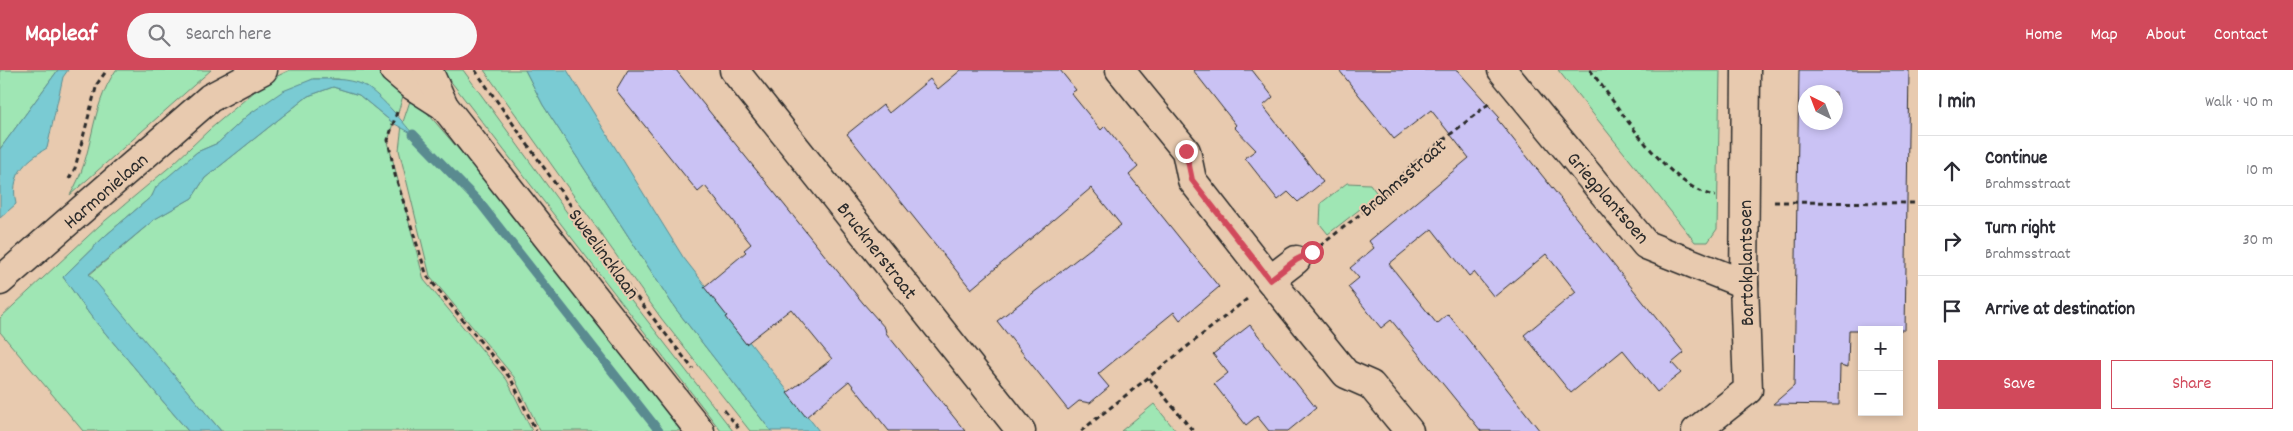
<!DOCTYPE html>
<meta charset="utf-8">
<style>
:root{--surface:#fff;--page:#f7f7f7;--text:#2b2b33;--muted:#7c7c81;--line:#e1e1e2;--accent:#d1495b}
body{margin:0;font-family:Dekko,sans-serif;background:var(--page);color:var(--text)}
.controls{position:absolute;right:15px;bottom:15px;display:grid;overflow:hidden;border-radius:0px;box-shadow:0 2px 8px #0003}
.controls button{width:45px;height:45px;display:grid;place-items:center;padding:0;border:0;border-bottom:1px solid var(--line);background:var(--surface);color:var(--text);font:25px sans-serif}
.compass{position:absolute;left:1798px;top:15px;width:45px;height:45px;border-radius:50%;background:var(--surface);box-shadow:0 2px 8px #0003;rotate:318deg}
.stop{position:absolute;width:15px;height:15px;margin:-11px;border:4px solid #d1495b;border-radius:50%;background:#fff}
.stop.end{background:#d1495b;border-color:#fff;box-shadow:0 1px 5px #0008}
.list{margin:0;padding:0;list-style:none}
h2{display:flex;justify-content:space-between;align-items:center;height:65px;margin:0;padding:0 20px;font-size:21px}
h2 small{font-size:16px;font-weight:400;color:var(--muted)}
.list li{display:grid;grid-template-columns:32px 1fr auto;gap:15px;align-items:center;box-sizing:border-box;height:70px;padding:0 20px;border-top:1px solid var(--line)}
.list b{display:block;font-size:19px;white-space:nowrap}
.list p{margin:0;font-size:16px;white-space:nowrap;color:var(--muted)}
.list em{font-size:16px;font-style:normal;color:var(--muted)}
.actions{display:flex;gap:10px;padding:15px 20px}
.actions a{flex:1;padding:11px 0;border:1px solid var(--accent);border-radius:0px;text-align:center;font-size:18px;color:var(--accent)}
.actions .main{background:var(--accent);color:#fff}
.icon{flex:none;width:28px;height:28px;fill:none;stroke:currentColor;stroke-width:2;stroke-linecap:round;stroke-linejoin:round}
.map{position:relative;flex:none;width:1918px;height:361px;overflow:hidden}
header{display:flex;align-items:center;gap:30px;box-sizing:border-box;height:70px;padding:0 25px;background:var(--accent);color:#fff}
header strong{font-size:24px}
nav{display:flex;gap:28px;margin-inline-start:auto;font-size:18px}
.search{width:350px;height:45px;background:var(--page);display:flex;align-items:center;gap:12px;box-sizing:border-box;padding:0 18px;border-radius:28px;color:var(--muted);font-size:19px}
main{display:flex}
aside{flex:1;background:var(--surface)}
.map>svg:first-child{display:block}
.green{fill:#9fe6b4;stroke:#658870}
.water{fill:#7acbd3;stroke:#5a8b90}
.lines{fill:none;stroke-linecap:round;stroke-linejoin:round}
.stream{stroke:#5a8b90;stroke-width:9}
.building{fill:#cac2f4;stroke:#2b2b2b;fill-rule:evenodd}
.minor-casing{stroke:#2b2b2b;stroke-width:31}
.major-casing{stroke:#2b2b2b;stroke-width:31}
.path{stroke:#2b2b2b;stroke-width:3;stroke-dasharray:5 4;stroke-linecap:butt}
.minor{stroke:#e8caaf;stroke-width:28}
.major{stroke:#e8caaf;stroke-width:28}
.route{stroke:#d1495b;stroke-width:6}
.labels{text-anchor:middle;stroke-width:4;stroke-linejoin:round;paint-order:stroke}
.street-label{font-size:20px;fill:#2b2b2b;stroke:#e8caaf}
</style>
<header>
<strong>Mapleaf</strong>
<div class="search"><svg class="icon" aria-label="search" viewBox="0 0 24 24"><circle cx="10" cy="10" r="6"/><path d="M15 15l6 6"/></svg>Search here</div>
<nav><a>Home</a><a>Map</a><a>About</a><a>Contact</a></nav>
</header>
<main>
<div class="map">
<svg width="1918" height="361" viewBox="0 0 1918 361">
<rect width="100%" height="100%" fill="#e8caaf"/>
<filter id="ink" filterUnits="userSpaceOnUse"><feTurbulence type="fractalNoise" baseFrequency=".02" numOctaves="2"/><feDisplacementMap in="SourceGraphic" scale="10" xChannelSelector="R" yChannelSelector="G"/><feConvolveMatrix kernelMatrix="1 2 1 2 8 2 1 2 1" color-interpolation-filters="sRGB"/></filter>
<g filter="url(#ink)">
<g class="green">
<path d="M0,0H58L0,79Z"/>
<path d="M116,0H211L70,125C95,85 88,41 116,0Z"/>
<path d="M290,0H379L405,19L397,46L364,16L338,9H313L248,45L218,73L197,82L157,117L152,126L105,166L63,207L90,245L188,361H83L0,262V248L100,155L172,95L209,60L267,11Z"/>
<path d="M442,0H463L625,222L733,361H721Z"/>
<path d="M484,0H525L543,35L675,238L771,361H750L661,248Z"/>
<path d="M1558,0H1720L1717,159L1708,172H1695Z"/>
<path d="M333,17L359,25L393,53L388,72L424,210L507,310L532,361H221L89,205L155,149L192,128L205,108L308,26Z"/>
<path d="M412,25L491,117L682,361H540L514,307L430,206L399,80L402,55Z"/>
<path d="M1347,113L1370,114L1378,125L1328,164L1320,154L1321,133Z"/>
<path d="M1154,334L1176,361H1121Z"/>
</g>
<g class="water">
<path d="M58,0H68L63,7L47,78C23,92 10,106 16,134L0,148V79Z"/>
<path d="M525,0H567L683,187L819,361H771L675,238L543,35Z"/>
<path d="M313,9C329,9 347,8 363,15C378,22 402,51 413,64L393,53L359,25L333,17L308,26L205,108L192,128L155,149L89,204L221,361H188L90,245L63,207L105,166L152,126L156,117L197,82L218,73L248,45L283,21Z"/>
</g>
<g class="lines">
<path class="stream" d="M413,64L480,133L659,361"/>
</g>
<g class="building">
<path d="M628,0H676L863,233L885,258L886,263L965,361H889L849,311L806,347L787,323L832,289L791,239L746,274L725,247L727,246L704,217L746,182L744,180L751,174L705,116L698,122L616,20Z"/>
<path d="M961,0H1060L1076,20L1071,23L1101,60L1105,56L1138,97L1129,105L1219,217L1180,250L1174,242L1098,304L1109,317L1090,333L1079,331L1068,340L997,251L1121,155L1091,118L971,219L847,64L883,35L889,43L930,9L938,19Z"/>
<path d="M1193,0H1252L1273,27L1263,36L1323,112L1298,132L1288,122L1278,130L1245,88L1256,80L1234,57L1236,55Z"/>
<path d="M1339,0H1457L1499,47L1497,49L1684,283L1672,293L1681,303L1657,322L1623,280L1571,323L1524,265L1576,222L1546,184L1494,227L1474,202L1469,206L1432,159L1389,194L1437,254L1448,244L1540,361H1481L1391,250L1381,258L1348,217L1359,208L1350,198L1374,178L1369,171L1469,88L1431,40L1394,69Z"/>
<path d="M1799,0H1909L1905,260H1849L1848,297L1840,295L1839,335L1773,334L1794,316ZM1806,22H1836V52H1806Z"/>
<path d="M1250,255L1316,338L1288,361H1269L1257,346L1246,355L1214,314L1228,303L1213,284Z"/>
</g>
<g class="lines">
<g class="minor-casing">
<g id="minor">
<path d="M734,0L1021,361"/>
<path d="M1120,0L1186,81L1192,110L1270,210L1346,304L1371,315L1409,361"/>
<path d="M1502,0L1646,175L1744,214"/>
<path d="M1270,210L1296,190"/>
<path d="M0,211L210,28L263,0"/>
<path d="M1696,361L1748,320L1744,214L1746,0"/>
</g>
</g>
<g class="major-casing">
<g id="major">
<path d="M394,0L413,16L444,36"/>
<path d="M428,0L444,36L700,361"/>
</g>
</g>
<g class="path">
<path d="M475,0L624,211L693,299"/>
<path d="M1590,0C1619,37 1668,118 1715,126"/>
<path d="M397,42L388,70L395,105L427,206L511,309L536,361"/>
<path d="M69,109L75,98L97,14L107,0"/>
<path d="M1774,132L1918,133"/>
<path d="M1320,176L1382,127L1413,94L1491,32"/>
<path d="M1149,308L1193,361"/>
<path d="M724,340L741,361"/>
<path d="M1081,361L1247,229"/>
</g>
<use href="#minor" class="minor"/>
<use href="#major" class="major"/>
</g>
</g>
<g class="lines" filter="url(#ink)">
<path class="route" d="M1186,81L1192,110L1270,210L1296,190L1312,182"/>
</g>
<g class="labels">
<g class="street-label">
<text transform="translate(1402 107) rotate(-41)" y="7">Brahmsstraat</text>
<text transform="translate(105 120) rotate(-41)" y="7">Harmonielaan</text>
<text transform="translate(1609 127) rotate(49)" y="7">Griegplantsoen</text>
<text transform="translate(878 180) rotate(52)" y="7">Brucknerstraat</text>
<text transform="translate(605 183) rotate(54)" y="7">Sweelincklaan</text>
<text transform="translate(1745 193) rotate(-91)" y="7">Bartokplantsoen</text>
</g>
</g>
</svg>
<div class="controls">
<button>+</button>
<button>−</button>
</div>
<svg class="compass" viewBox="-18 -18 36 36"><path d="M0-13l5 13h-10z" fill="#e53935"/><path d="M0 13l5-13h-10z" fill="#7c7c81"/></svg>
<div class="stop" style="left:1312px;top:182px"></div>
<div class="stop end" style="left:1186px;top:81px"></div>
</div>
<aside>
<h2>1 min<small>Walk · 40 m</small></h2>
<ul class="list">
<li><svg class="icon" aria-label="ahead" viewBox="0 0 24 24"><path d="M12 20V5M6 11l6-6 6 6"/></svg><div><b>Continue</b><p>Brahmsstraat</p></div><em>10 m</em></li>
<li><svg class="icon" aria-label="right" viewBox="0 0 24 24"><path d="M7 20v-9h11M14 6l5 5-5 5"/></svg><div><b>Turn right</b><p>Brahmsstraat</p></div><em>30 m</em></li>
<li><svg class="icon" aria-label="arrive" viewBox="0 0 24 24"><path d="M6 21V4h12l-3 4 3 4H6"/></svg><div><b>Arrive at destination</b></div></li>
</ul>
<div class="actions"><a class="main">Save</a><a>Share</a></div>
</aside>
</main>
